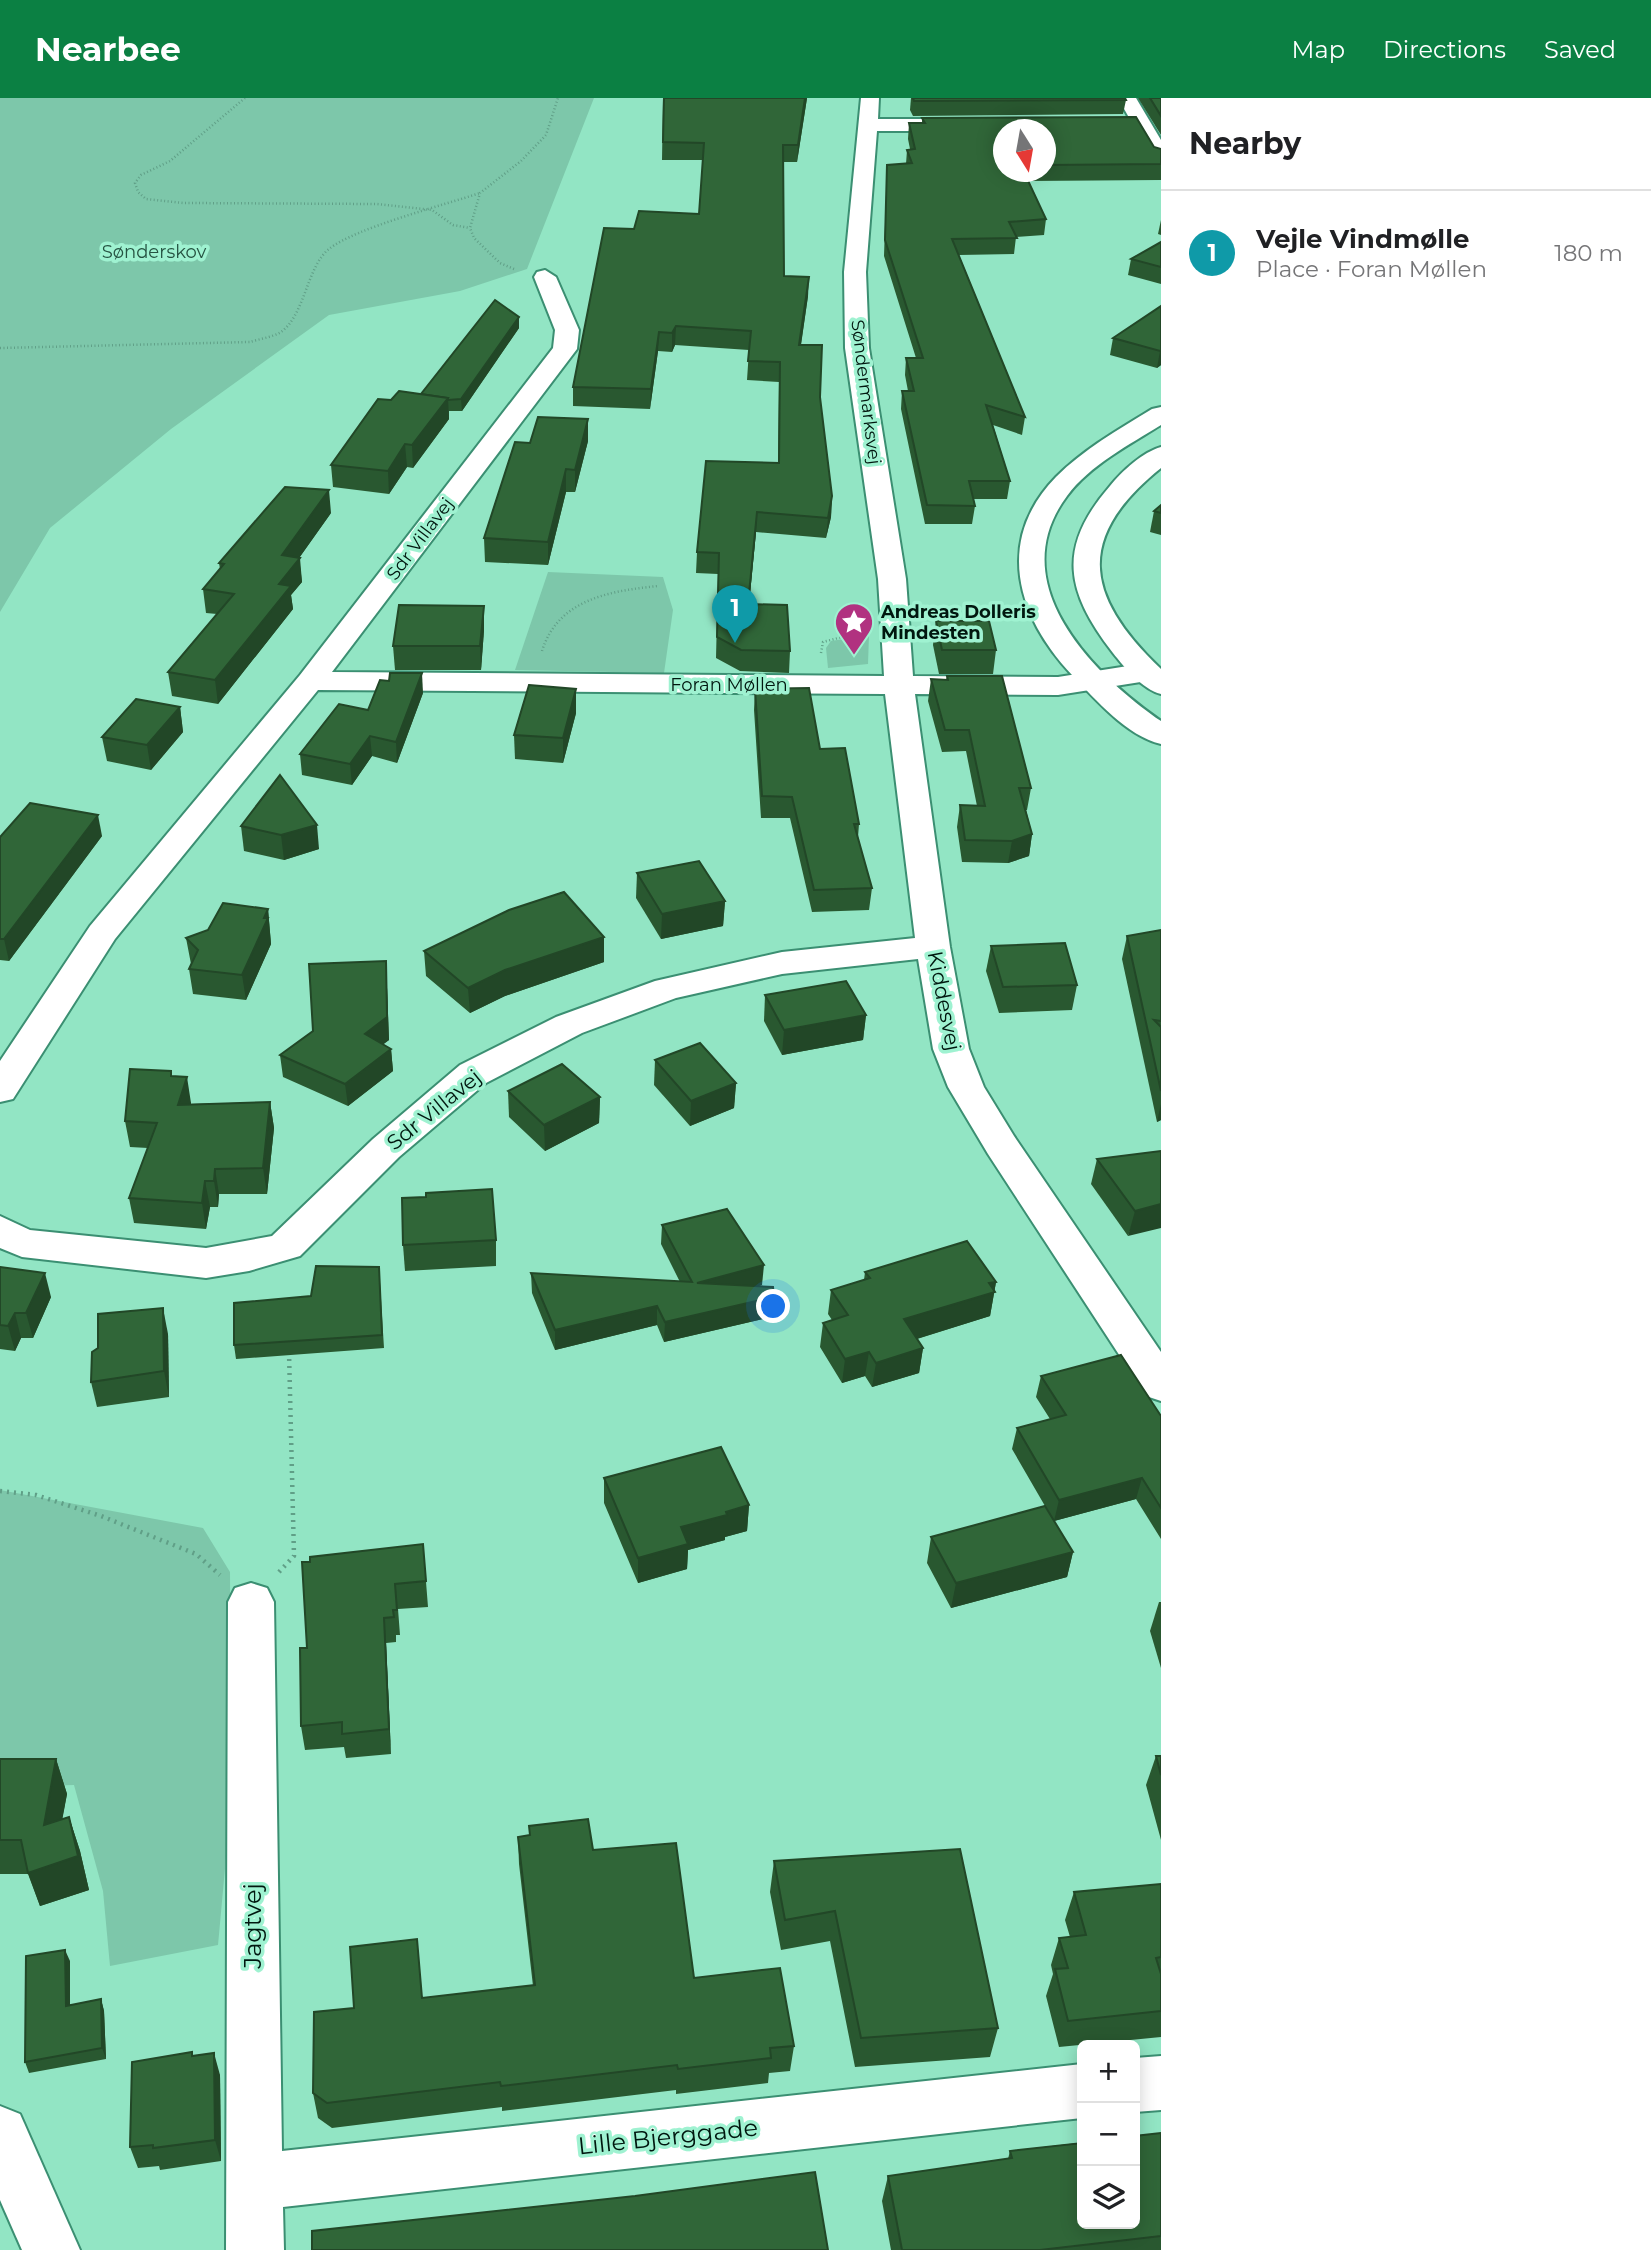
<!DOCTYPE html>
<meta charset="utf-8">
<style>
:root{--surface:#fff;--page:#f6f6f6;--text:#202124;--muted:#757577;--line:#e0e0e0;--accent:#0b8043}
body{margin:0;font-family:Montserrat,sans-serif;background:var(--page);color:var(--text)}
.controls{position:absolute;right:21px;bottom:21px;display:grid;overflow:hidden;border-radius:10px;box-shadow:0 4px 18px #0003}
.controls button{width:63px;height:63px;display:grid;place-items:center;padding:0;border:0;border-bottom:2px solid var(--line);background:var(--surface);color:var(--text);font:35px sans-serif}
.compass{position:absolute;left:993px;top:21px;width:63px;height:63px;border-radius:50%;background:var(--surface);box-shadow:0 4px 18px #0003;rotate:169deg}
.you{position:absolute;left:774px;top:1209px;width:24px;height:24px;margin:-18px;border:5px solid #fff;border-radius:50%;background:#1a73e8;box-shadow:0 0 0 10px #1a73e833}
.badge{display:grid;place-items:center;width:46px;height:46px;border-radius:50%;background:var(--accent);color:#fff;font-size:23px;font-weight:700}
.pin{position:absolute;translate:-50% -58px;filter:drop-shadow(0 2px 4px #0008)}
.pin::after{content:'';position:absolute;top:37px;width:24px;height:21px;background:inherit;clip-path:polygon(0 0,100% 0,50% 100%)}
.list{margin:0;padding:0;list-style:none}
h2{display:flex;justify-content:space-between;align-items:center;height:91px;margin:0;padding:0 28px;font-size:30px}
h2 small{font-size:23px;font-weight:400;color:var(--muted)}
.list li{display:grid;grid-template-columns:46px 1fr auto;gap:21px;align-items:center;box-sizing:border-box;height:126px;padding:0 28px;border-top:2px solid var(--line)}
.list b{display:block;font-size:26px;white-space:nowrap}
.list p{margin:0;font-size:23px;white-space:nowrap;color:var(--muted)}
.list em{font-size:23px;font-style:normal;color:var(--muted)}
.icon{flex:none;width:38px;height:38px;fill:none;stroke:currentColor;stroke-width:2;stroke-linecap:round;stroke-linejoin:round}
.map{position:relative;flex:none;width:1161px;height:2152px;overflow:hidden}
header{display:flex;align-items:center;gap:42px;box-sizing:border-box;height:98px;padding:0 35px;background:var(--accent);color:#fff}
header strong{font-size:33px}
nav{display:flex;gap:38px;margin-inline-start:auto;font-size:24px}
main{display:flex}
aside{flex:1;background:var(--surface)}
.map>svg:first-child{display:block}
.green{fill:#7dc7aa}
.lines{fill:none;stroke-linecap:round;stroke-linejoin:round}
.minor-casing{stroke:#3b8f72;stroke-width:4}
.major-casing{stroke:#3b8f72;stroke-width:4}
.path-far1{stroke:#609f87;stroke-width:2.5;stroke-dasharray:1 2.5;stroke-linecap:butt}
.path{stroke:#609f87;stroke-width:4.5;stroke-dasharray:2 5;stroke-linecap:butt}
.minor{fill:#fff;fill-rule:evenodd}
.major{fill:#fff;fill-rule:evenodd}
.wall{fill:#295830;fill-rule:evenodd}
.shaded-wall{fill:#224727}
.building{fill:#306638;stroke:#224727;stroke-width:2}
.labels{text-anchor:middle;stroke-width:7;stroke-linejoin:round;paint-order:stroke}
.far-park-label{font-size:18px;fill:#265342;stroke:#9ff2d1}
.far-street-label{font-size:18px;fill:#00170f;stroke:#9ff2d1}
.far-poi-label{font-size:18px;font-weight:bold;fill:#00170f;stroke:#9ff2d1;text-anchor:start}
.street-label{font-size:21px;fill:#00170f;stroke:#9ff2d1}
.near-street-label{font-size:24px;fill:#00170f;stroke:#9ff2d1}
</style>
<header>
<strong>Nearbee</strong>
<nav><a>Map</a><a>Directions</a><a>Saved</a></nav>
</header>
<main>
<div class="map">
<svg width="1161" height="2152" viewBox="0 0 1161 2152">
<rect width="100%" height="100%" fill="#92e5c4"/>
<g class="green">
<path d="M0,0H594L527,171L460,193L329,217L171,331L50,430L0,514Z"/>
<path d="M548,474L663,479L673,512L664,575L515,572Z"/>
<path d="M869,537L868,566L828,570L826,550L831,543Z"/>
<path d="M0,1392L203,1430L230,1474L231,1705L218,1847L110,1868L103,1793L74,1687L0,1689Z"/>
</g>
<g class="lines">
<g class="minor-casing">
<g id="minor">
<path d="M861,0H879L878,21H960L970,27L960,33H877L866,174L869,250L906,481L913,578L1058,579L1147,565L1157,568L1161,573L1157,580L1147,583L1058,597L915,596L950,849L969,951L984,989L1014,1038L1161,1254V1303L1146,1298L988,1056L948,989L933,951L918,861L782,876L676,900L582,935L486,985L399,1059L300,1158L249,1173L206,1180L22,1159L0,1150V1118L30,1132L206,1150L272,1138L373,1041L460,967L556,919L655,883L782,854L915,840L885,596L318,592L115,841L13,1001L0,1004V963L90,828L300,577L553,250L555,232L534,179L537,174L545,172L556,179L579,232L577,251L332,574L884,578L878,481L845,250L844,174Z"/>
<path d="M1118,0H1136L1161,42V65L1151,59Z"/>
<path d="M251,1485L267,1490L274,1504L282,2053L1082,1966V2020L283,2109L284,2152H226L228,1504L235,1490Z"/>
<path d="M1161,1958V2012L1135,2014V1960Z"/>
<path d="M0,2008L20,2016L80,2152H22L0,2102Z"/>
</g>
</g>
<g class="major-casing">
<g id="major">
<path d="M1161,309V327C1129,347 1090,367 1067,398C1002,485 1092,575 1161,623V646C1127,638 1096,602 1073,578C1017,519 994,443 1056,379C1084,351 1119,331 1152,311Z"/>
<path d="M1161,349V370C1075,439 1084,498 1161,571V596C1142,591 1125,570 1113,555C1065,493 1057,449 1110,388C1122,373 1143,354 1161,349Z"/>
</g>
</g>
<g class="path-far1">
<path d="M245,0L170,63L141,77L135,85L138,94L146,101L183,105L377,106L432,112L453,127L470,130"/>
<path d="M514,171L500,165L474,140L470,130L480,95L521,63L546,37L558,0"/>
<path d="M0,250L250,244C259,241 273,239 281,234C305,217 307,168 329,151C355,130 444,107 480,95"/>
<path d="M542,553C558,501 610,493 658,488"/>
<path d="M821,555L823,544L857,535"/>
</g>
<g class="path">
<path d="M0,1393L36,1397L101,1418L196,1456L220,1477"/>
<path d="M279,1474L294,1458L289,1254"/>
</g>
<use href="#minor" class="minor"/>
<use href="#major" class="major"/>
</g>
<g class="wall">
<path d="M663,0H807L797,64H783L784,178L808,198L801,247L820,299L832,398L831,419L826,440L756,434L749,506L790,553L789,575L740,573L716,560L718,476L696,475L697,454L778,365L779,284L747,282L749,252L675,247L672,254L658,253L650,311L573,308V289L634,131L699,116L703,62H662Z"/>
<path d="M911,0H1125L1126,2L1123,16L913,18L910,12Z"/>
<path d="M1138,0H1161V37Z"/>
<path d="M1136,19L1154,49L1161,51V82L1028,83L1046,121L1044,137L1016,139L1014,156L959,157L1025,319L1022,337L993,327L1010,383L1007,401H973L975,408L972,426H925L901,311L902,293H908L905,277L906,260H916L884,158L887,67L906,66L907,52L910,51L908,41L909,25H922V20ZM1004,32H1046V74H1004Z"/>
<path d="M1161,122V137L1158,136Z"/>
<path d="M1161,144V186L1128,177L1131,161Z"/>
<path d="M1161,208V267L1157,270L1110,257L1113,240Z"/>
<path d="M519,219V230L462,313H449V321L413,370L407,369L389,396L333,389L331,367L391,302L421,296Z"/>
<path d="M588,321V343L575,394H566L548,467L485,464L484,440L530,345Z"/>
<path d="M1161,407V437L1150,434L1154,413Z"/>
<path d="M331,415L299,460L302,484L291,497L293,511L218,606L172,598L168,574L217,516L206,515L203,491L220,471L219,465Z"/>
<path d="M484,508V532L481,572H395L393,548Z"/>
<path d="M936,523L996,552L993,576H939L933,547Z"/>
<path d="M947,578L1031,690L1027,712H1026L1032,736L1029,758L1008,765L962,764L957,729L960,707L977,708L966,653L942,654L928,603L931,581L946,582Z"/>
<path d="M576,591V615L563,665L515,661L514,637Z"/>
<path d="M755,591L820,651L859,726L858,739L872,790L869,812L812,814L790,720H761L754,612Z"/>
<path d="M423,595L397,665L372,658L352,687L302,677L300,656L368,612Z"/>
<path d="M180,609L183,634L151,672L107,663L102,639Z"/>
<path d="M280,677L319,751L284,762L244,753L241,728Z"/>
<path d="M102,738L9,863L0,862V739Z"/>
<path d="M637,775L725,803L723,828L661,841L636,800Z"/>
<path d="M268,811L271,846L246,902L193,896L189,871L191,866L186,840Z"/>
<path d="M1161,832V1022L1157,1024L1122,861L1127,838Z"/>
<path d="M604,839V864L505,898L470,915L426,878L424,853Z"/>
<path d="M991,848L1077,887L1072,912L999,915L986,873Z"/>
<path d="M386,863L389,942L383,946L391,951L393,973L348,1008L283,979L280,957L313,933Z"/>
<path d="M765,897L866,917L863,942L782,957L764,923Z"/>
<path d="M655,962L736,985L734,1010L690,1028L654,987Z"/>
<path d="M171,973L172,978L191,1005V1006L270,1004L274,1030L267,1096H219L218,1109H210L206,1131L134,1125L129,1100L148,1050L130,1049L125,1023Z"/>
<path d="M508,993L600,999L599,1025L545,1053L509,1019Z"/>
<path d="M1161,1053L1128,1138L1091,1086L1097,1061Z"/>
<path d="M662,1127L762,1187L759,1188L774,1199L772,1219L664,1244L657,1227L555,1252L532,1195L531,1175L680,1184L661,1146Z"/>
<path d="M496,1142V1168L405,1173L403,1147Z"/>
<path d="M0,1169L51,1199L33,1240H21L15,1253L0,1251Z"/>
<path d="M379,1169L384,1250L236,1261L234,1247L311,1198Z"/>
<path d="M865,1174L996,1184L990,1218L917,1241L923,1250L919,1275L872,1289L865,1278L842,1285L820,1249L823,1225L832,1222L828,1216L831,1192L864,1182Z"/>
<path d="M168,1236L169,1299L97,1309L91,1284Z"/>
<path d="M1041,1278L1161,1318V1441L1136,1401L1054,1423L1073,1454L1067,1479L951,1510L927,1465L931,1439L1045,1408L1012,1351L1017,1330L1050,1321L1036,1299Z"/>
<path d="M604,1380L749,1407L747,1433L725,1439V1442L688,1452L687,1471L638,1485L604,1405Z"/>
<path d="M423,1446L428,1509L398,1511L400,1537H396V1544L386,1545L391,1656L346,1660L344,1649L305,1652L301,1628L307,1550L310,1464Z"/>
<path d="M1159,1504H1161V1570L1150,1533Z"/>
<path d="M1156,1658H1161V1742L1146,1687Z"/>
<path d="M0,1661H56L67,1696L62,1721L69,1719L80,1753L89,1792L40,1808L28,1776H0Z"/>
<path d="M529,1728L593,1752L694,1880L794,1948L790,1973L769,1975L768,1985L676,1996V1992L502,2013V2009L332,2030L318,2020L313,1995L354,1910L423,1900L533,1888L519,1766L518,1739L529,1738Z"/>
<path d="M774,1763L998,1930L990,1959L855,1969L830,1843L781,1852L770,1794Z"/>
<path d="M1161,1786V1939L1059,1949L1046,1898L1053,1876L1051,1867L1059,1840L1070,1839L1065,1822L1074,1794Z"/>
<path d="M70,1863V1907L101,1901L104,1913L106,1961L29,1975L25,1964Z"/>
<path d="M192,1954L193,1957L220,1977L221,2063L160,2072L159,2068L138,2070L130,2049Z"/>
<path d="M1161,2035V2152H891L882,2103L888,2078L1008,2061L1010,2053Z"/>
</g>
<g class="shaded-wall">
<path d="M805,0H807L797,64L798,47Z"/>
<path d="M809,179L808,198L798,266L799,247Z"/>
<path d="M519,219V230L462,313L461,301Z"/>
<path d="M676,228L675,247L672,254V235Z"/>
<path d="M659,234L658,253L650,311L651,291Z"/>
<path d="M1161,252V267L1157,270L1160,253Z"/>
<path d="M448,300L449,321L413,370L412,347Z"/>
<path d="M588,321V343L575,394V372Z"/>
<path d="M405,346L407,369L389,396L388,373Z"/>
<path d="M566,371V394L548,467V444Z"/>
<path d="M329,392L331,415L292,470L300,460L302,484L291,497L293,511L218,606L215,582L282,457Z"/>
<path d="M832,398L831,419L826,440L828,420Z"/>
<path d="M757,414L756,434L747,527L748,506Z"/>
<path d="M484,508V532L481,572L480,548Z"/>
<path d="M422,575L423,595L397,665L396,644Z"/>
<path d="M576,591V615L563,665V640Z"/>
<path d="M180,609L183,634L151,672L147,647Z"/>
<path d="M370,638L372,658L352,687L350,666Z"/>
<path d="M98,717L102,738L9,863L4,841Z"/>
<path d="M317,727L319,751L284,762L281,737Z"/>
<path d="M1032,736L1029,758L1008,765L1012,743Z"/>
<path d="M725,803L723,828L661,841L662,816Z"/>
<path d="M268,811L271,846L246,902L242,877Z"/>
<path d="M604,839V864L505,898L470,915L468,890L505,872Z"/>
<path d="M386,863L389,942L367,959L365,936Z"/>
<path d="M866,917L863,942L782,957L784,932Z"/>
<path d="M391,951L393,973L348,1008L345,986Z"/>
<path d="M187,979L191,1005L182,1032L178,1007Z"/>
<path d="M736,985L734,1010L690,1028L691,1003Z"/>
<path d="M600,999L599,1025L545,1053L544,1027Z"/>
<path d="M270,1004L274,1030L267,1096L263,1070Z"/>
<path d="M1161,1006V1022L1157,1024Z"/>
<path d="M215,1071L219,1096L218,1109L214,1083Z"/>
<path d="M205,1083L210,1109L206,1131L202,1105Z"/>
<path d="M1161,1106V1130L1128,1138L1135,1113Z"/>
<path d="M764,1167L762,1187L696,1204L697,1185Z"/>
<path d="M45,1175L51,1199L33,1240L26,1215Z"/>
<path d="M996,1184L990,1218L900,1246L904,1221L989,1185Z"/>
<path d="M774,1199L772,1219L664,1244L665,1224Z"/>
<path d="M657,1208V1227L555,1252V1232Z"/>
<path d="M163,1210L168,1236L169,1299L164,1273Z"/>
<path d="M15,1215L21,1240L15,1253L8,1228Z"/>
<path d="M923,1250L919,1275L872,1289L876,1265Z"/>
<path d="M869,1254L865,1278L842,1285L845,1261Z"/>
<path d="M1142,1380L1136,1401L1054,1423L1059,1402Z"/>
<path d="M749,1407L747,1433L725,1439V1442L688,1452L687,1471L638,1485V1460L681,1429Z"/>
<path d="M1073,1454L1067,1479L951,1510L956,1485Z"/>
<path d="M384,1520L386,1545L391,1656L389,1631Z"/>
<path d="M56,1661L67,1696L55,1761L44,1727Z"/>
<path d="M69,1719L80,1753L89,1792L40,1808L28,1775Z"/>
<path d="M65,1852L70,1863V1919L66,1908Z"/>
<path d="M101,1901L104,1913L106,1961L102,1950Z"/>
<path d="M214,1955L220,1977L221,2063L215,2042Z"/>
</g>
<g class="building">
<path d="M664,0H805L798,47H783L784,178L809,179L799,247H822L820,299L832,398L828,420L757,414L748,506L787,507L790,553L741,552L717,539L719,455L697,454L706,363L779,365L780,264L748,263L751,233L676,228L672,235L659,234L651,291L573,289L604,130L634,131L639,113L699,116L704,45L663,44Z"/>
<path d="M913,0H1125L1126,2L914,3Z"/>
<path d="M1150,0H1161V18Z"/>
<path d="M1136,19L1154,49L1161,51V66L1046,67V32H1004V74H1024L1046,121L1009,124L1017,140L952,141L1025,319L986,307L1010,383H969L975,408L927,407L902,293H914L906,260H923L885,142L887,67L912,65L907,52L915,51L909,25H925L922,20Z"/>
<path d="M1161,144V169L1131,161Z"/>
<path d="M495,202L519,219L461,301L448,302V300L421,296Z"/>
<path d="M1161,208V252L1160,253L1113,240Z"/>
<path d="M399,293L448,300L412,347L405,346L388,373L331,367L378,301L391,302Z"/>
<path d="M538,319L588,321L575,372L566,371L548,444L484,440L515,344L530,345Z"/>
<path d="M285,389L329,392L282,457L300,460L279,486L291,488L215,582L168,574L234,496L203,491L224,466L219,465Z"/>
<path d="M1161,407V415L1154,413Z"/>
<path d="M399,507L484,508L480,548H393Z"/>
<path d="M936,523H989L996,552H942Z"/>
<path d="M390,575H422L396,644L370,638L350,666L300,656L339,606L368,612L380,582L389,583Z"/>
<path d="M947,578H1002L1031,690H1019L1032,736L1012,743L965,742L960,707L985,708L969,632H945L931,581L948,582Z"/>
<path d="M529,587L576,591L563,640L514,637Z"/>
<path d="M809,590L820,651L845,650L859,726H854L872,790L814,792L792,699L762,698L755,591Z"/>
<path d="M136,601L180,609L147,647L102,639Z"/>
<path d="M280,677L317,727L281,737L241,728Z"/>
<path d="M30,705L98,717L4,841H0V739Z"/>
<path d="M699,763L725,803L662,816L637,775Z"/>
<path d="M564,794L604,839L505,872L468,890L424,853L509,812Z"/>
<path d="M223,805L268,811L264,820H268L242,877L189,871L198,852L186,840L208,832Z"/>
<path d="M1161,832V923L1154,922L1161,929V993L1127,838Z"/>
<path d="M1065,845L1077,887L1003,889L991,848Z"/>
<path d="M386,863L387,919L365,936L391,951L345,986L280,957L313,933L309,866Z"/>
<path d="M846,883L866,917L784,932L765,897Z"/>
<path d="M700,945L736,985L691,1003L655,962Z"/>
<path d="M562,966L600,999L544,1027L508,993Z"/>
<path d="M130,971L171,973V978L187,979L178,1007L270,1004L263,1070L215,1071L214,1083H205L202,1105L129,1100L157,1025L125,1023Z"/>
<path d="M1161,1053V1106L1135,1113L1097,1061Z"/>
<path d="M492,1091L496,1142L403,1147L402,1100L426,1099V1095Z"/>
<path d="M727,1111L764,1167L697,1185L773,1189L774,1199L665,1224L657,1208L555,1232L531,1175L692,1184L662,1127Z"/>
<path d="M967,1143L996,1184L989,1185L995,1194L904,1221L923,1250L876,1265L869,1254L845,1261L823,1225L848,1217L831,1192L870,1180L865,1174Z"/>
<path d="M316,1168L379,1169L382,1237L234,1247V1205L311,1198Z"/>
<path d="M0,1169L45,1175L26,1215H15L8,1228L0,1227Z"/>
<path d="M163,1210L164,1273L91,1284L92,1254L98,1250V1216Z"/>
<path d="M1121,1257L1161,1318V1410L1142,1380L1059,1402L1017,1330L1066,1317L1041,1278Z"/>
<path d="M721,1349L749,1407L726,1414L727,1417L681,1429L688,1446L638,1460L604,1380Z"/>
<path d="M1045,1408L1073,1454L956,1485L931,1439Z"/>
<path d="M423,1446L426,1483L395,1486L397,1512H393L394,1519L384,1520L389,1631L342,1636V1624L301,1628L300,1550H307L302,1464H310V1459Z"/>
<path d="M1156,1658H1161V1677Z"/>
<path d="M0,1661H56L44,1727L69,1719L78,1758L28,1775L21,1742H0Z"/>
<path d="M588,1721L593,1752L676,1745L694,1880L780,1870L794,1948L770,1950L771,1960L678,1971L677,1967L501,1988L500,1984L327,2005L313,1995L314,1914L354,1910L350,1849L417,1841L422,1900L535,1887L518,1739L530,1737L529,1728Z"/>
<path d="M960,1751L998,1930L861,1940L835,1813L785,1822L774,1763Z"/>
<path d="M1161,1786V1859L1156,1860L1161,1876V1913L1068,1923L1055,1871L1068,1870L1059,1840L1086,1837L1074,1794Z"/>
<path d="M65,1852L66,1908L101,1901L102,1950L25,1964L26,1858Z"/>
<path d="M192,1954V1958L214,1955L215,2042L153,2050V2047L130,2049L132,1964Z"/>
<path d="M1161,2035V2138L1040,2152H902L888,2078L1012,2060L1010,2053L1082,2045V2126H1135V2038Z"/>
<path d="M815,2074L828,2152H312V2133L635,2098Z"/>
</g>
<defs>
<g id="sight-pin" transform="scale(2.0125)"><path d="M0 17L-7.5 6A9.5 9.5 0 1 1 7.5 6Z" fill="#b13280" stroke="#9ff2d1"/><path d="M0-6L1.8-2.2L6-1.7L2.9 1.2L3.7 5.4L0 3.3L-3.7 5.4L-2.9 1.2L-6-1.7L-1.8-2.2Z" fill="#fff"/></g>
</defs>
<g fill-rule="evenodd">
<use href="#sight-pin" x="854" y="524"/>
</g>
<g class="labels">
<g class="far-park-label">
<text x="154" y="160">Sønderskov</text>
</g>
<g class="far-street-label">
<text transform="translate(866 294) rotate(83)" y="6">Søndermarksvej</text>
<text transform="translate(420 441) rotate(-53)" y="6">Sdr Villavej</text>
<text x="729" y="593">Foran Møllen</text>
</g>
<g class="far-poi-label">
<text x="881" y="520">Andreas Dolleris<tspan x="881" dy="21">Mindesten</tspan></text>
</g>
<g class="street-label">
<text transform="translate(944 903) rotate(79)" y="7">Kiddesvej</text>
<text transform="translate(434 1012) rotate(-39)" y="7">Sdr Villavej</text>
</g>
<g class="near-street-label">
<text transform="translate(253 1828) rotate(-90)" y="8">Jagtvej</text>
<text transform="translate(668 2039) rotate(-6)" y="8">Lille Bjerggade</text>
</g>
</g>
</svg>
<div class="controls">
<button>+</button>
<button>−</button>
<button><svg class="icon" aria-label="layers" viewBox="0 0 24 24"><path d="M12 4l9 5-9 5-9-5zM3 14l9 5 9-5"/></svg></button>
</div>
<svg class="compass" viewBox="-18 -18 36 36"><path d="M0-13l5 13h-10z" fill="#e53935"/><path d="M0 13l5-13h-10z" fill="#757577"/></svg>
<div class="you"></div>
<div class="pin badge" style="left:735px;top:545px;background:#0f9aa8">1</div>
</div>
<aside>
<h2>Nearby<small></small></h2>
<ul class="list">
<li><span class="badge" style="background:#0f9aa8">1</span><div><b>Vejle Vindmølle</b><p>Place · Foran Møllen</p></div><em>180 m</em></li>
</ul>
</aside>
</main>
